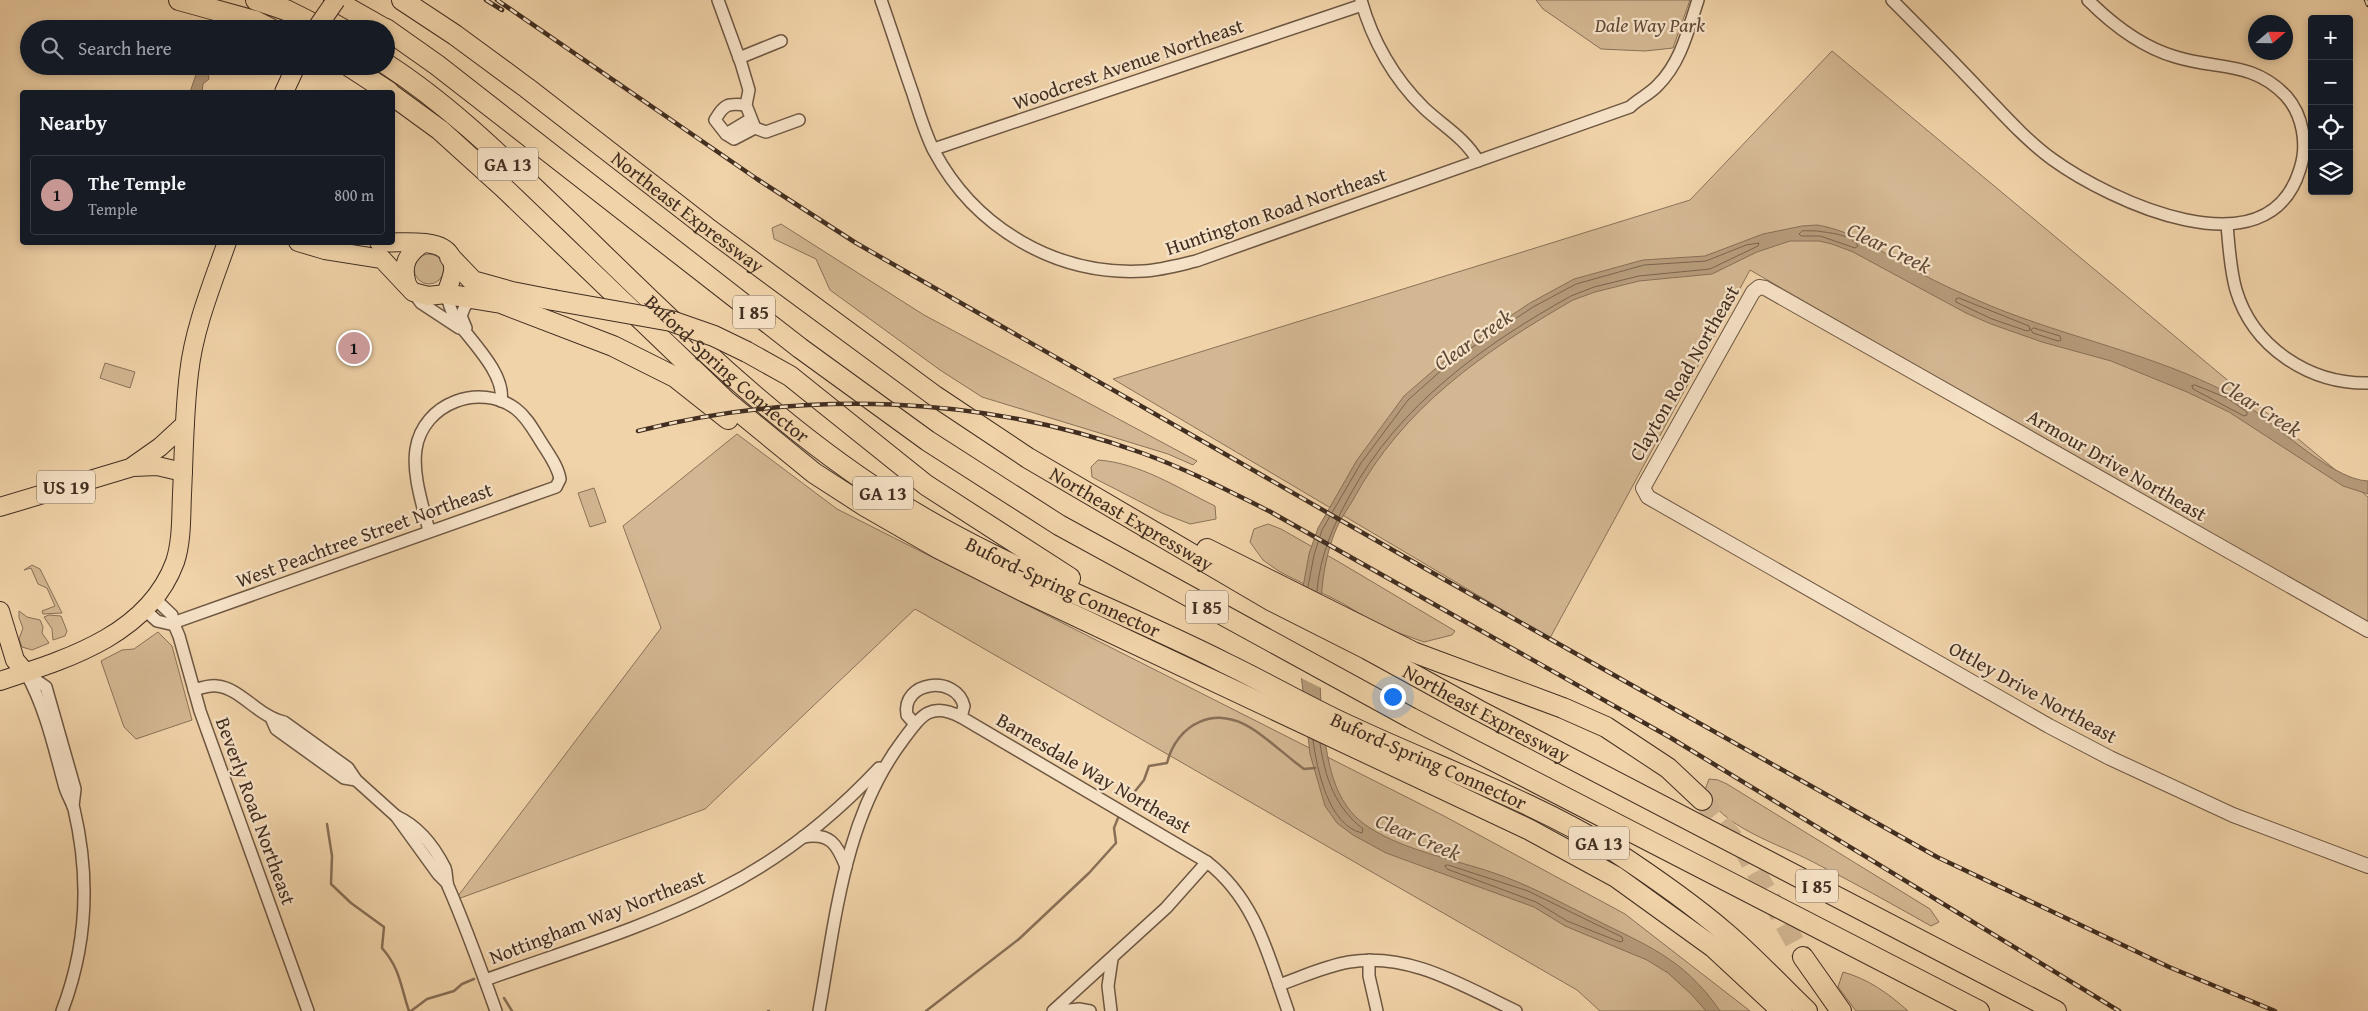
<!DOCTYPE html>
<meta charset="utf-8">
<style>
:root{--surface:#171b24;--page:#20242c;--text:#f1f3f6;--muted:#9ea1a6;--line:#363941;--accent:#c59692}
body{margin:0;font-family:"Gentium Book Plus",serif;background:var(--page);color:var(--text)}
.controls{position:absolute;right:15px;top:15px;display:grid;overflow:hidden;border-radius:5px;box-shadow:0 2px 8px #0003}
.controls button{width:45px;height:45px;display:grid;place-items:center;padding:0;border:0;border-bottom:1px solid var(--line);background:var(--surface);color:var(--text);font:25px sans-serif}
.compass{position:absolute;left:2248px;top:15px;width:45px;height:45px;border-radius:50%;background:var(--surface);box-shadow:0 2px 8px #0003;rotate:70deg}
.you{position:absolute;left:1392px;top:696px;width:18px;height:18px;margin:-12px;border:4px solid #fff;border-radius:50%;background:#1a73e8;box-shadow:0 0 0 8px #1a73e833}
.badge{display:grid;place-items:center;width:32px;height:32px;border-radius:50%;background:var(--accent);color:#111;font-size:16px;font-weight:700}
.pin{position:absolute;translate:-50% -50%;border:2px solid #fff;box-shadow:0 1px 5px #0006}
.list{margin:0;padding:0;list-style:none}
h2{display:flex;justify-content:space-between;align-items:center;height:65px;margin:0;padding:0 20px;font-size:21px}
h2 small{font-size:16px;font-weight:400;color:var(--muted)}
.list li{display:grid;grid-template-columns:32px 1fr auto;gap:15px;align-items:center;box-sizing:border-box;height:80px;margin:0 10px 10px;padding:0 10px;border:1px solid var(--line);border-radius:5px}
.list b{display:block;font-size:19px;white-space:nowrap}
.list p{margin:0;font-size:16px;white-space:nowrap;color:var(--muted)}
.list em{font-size:16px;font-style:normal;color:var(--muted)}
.icon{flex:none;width:28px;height:28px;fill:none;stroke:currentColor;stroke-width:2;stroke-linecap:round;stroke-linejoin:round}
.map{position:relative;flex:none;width:2368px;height:1011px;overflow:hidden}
.search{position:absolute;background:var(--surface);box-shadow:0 2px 8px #0003;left:20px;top:20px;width:375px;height:55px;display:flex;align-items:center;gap:12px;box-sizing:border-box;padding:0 18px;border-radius:28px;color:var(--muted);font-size:19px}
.panel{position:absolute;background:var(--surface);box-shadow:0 2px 8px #0003;left:20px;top:90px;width:375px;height:155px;border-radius:5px}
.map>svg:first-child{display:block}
.green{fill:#d3b792;stroke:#8a7259}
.water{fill:#b69b7a;stroke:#886f56}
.pier{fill:#f1d3a9}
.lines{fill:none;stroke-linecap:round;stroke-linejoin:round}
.shore{stroke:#7c644d;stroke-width:1}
.stream{stroke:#886f56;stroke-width:2.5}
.motorway-tunnel{stroke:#ceb28e;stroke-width:20;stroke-dasharray:20 10;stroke-linecap:butt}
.minor-casing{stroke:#6e5742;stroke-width:14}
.tertiary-casing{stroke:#6e5742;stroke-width:16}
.primary-casing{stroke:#422e20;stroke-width:20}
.motorway-casing{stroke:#422e20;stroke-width:22}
.minor{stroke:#f6e2c7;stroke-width:11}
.tertiary{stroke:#f6e2c7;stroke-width:14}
.primary{stroke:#f1d3a9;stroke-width:18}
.motorway{stroke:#f1d3a9;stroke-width:20}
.rail-casing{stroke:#422e20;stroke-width:4.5}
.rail{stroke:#f6e2c7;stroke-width:2.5;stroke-dasharray:8;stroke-linecap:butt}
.primary-bridge-casing{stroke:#422e20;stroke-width:20;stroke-linecap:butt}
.motorway-bridge-casing{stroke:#422e20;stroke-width:22;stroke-linecap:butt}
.primary-bridge{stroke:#f1d3a9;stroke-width:18}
.motorway-bridge{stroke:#f1d3a9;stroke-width:20}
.labels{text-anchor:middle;stroke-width:4.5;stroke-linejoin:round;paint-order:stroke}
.shield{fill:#f6e2c7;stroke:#786452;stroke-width:1}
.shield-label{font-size:19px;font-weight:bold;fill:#422e20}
.park-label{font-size:20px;font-style:italic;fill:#5f4937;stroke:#f6e2c7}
.street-label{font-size:20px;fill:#422e20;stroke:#f6e2c7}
.water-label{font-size:21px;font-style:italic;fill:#5f4936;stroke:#f6e2c7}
</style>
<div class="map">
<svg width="2368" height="1011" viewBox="0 0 2368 1011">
<rect width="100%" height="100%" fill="#f1d3a9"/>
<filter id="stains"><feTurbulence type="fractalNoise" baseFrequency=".004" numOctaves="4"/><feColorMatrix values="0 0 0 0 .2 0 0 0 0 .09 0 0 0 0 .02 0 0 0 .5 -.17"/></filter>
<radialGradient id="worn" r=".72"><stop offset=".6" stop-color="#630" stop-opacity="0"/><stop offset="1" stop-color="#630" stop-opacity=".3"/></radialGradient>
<g class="green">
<path d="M1536,0H1690L1673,48L1645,51L1601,49L1543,9Z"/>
<path d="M1832,51L2368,497V626L1750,270L1550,638L1113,379L1690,200Z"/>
<path d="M781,224L924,315L1197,461L1193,465L1168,454L982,397L940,370L830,290L816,259L774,239L772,228Z"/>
<circle cx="429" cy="269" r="15"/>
<path d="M105,363L135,372L130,388L100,378Z"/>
<path d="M737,434L837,509L1444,816L1625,914L1750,1011H1600L1577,990L915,609L705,809L455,900L661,628L623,526Z"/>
<path d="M1098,460C1140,463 1178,488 1215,506L1216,519L1190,524L1162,513L1092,477L1091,467Z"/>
<path d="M594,488L606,522L590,527L578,493Z"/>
<path d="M1268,524L1281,529L1339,562L1455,631L1452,635L1424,642L1382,627L1342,603L1280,572L1263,560L1250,542L1254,529Z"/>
<path d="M32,565L40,569L62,613L43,614L42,611L55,606L47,588L38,584L31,568L24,570Z"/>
<path d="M19,611L27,617L40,620L43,627L42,633L49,643L32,650L22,647L19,639L23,628L19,618Z"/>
<path d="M49,615L61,616L67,631L65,636L53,640L52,629L44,617Z"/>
<path d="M158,632L172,646L192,720L136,739L124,727L101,661L122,650L134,649Z"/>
<path d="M1709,779L1718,780L1727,784L1930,909L1939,922L1931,926C1892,904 1853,882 1813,862C1780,844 1719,827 1705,790Z"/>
<path d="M1843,972C1868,979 1888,993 1908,1011H1856L1838,987Z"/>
</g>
<g class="water">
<path d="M198,69L208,73L209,79L203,84L202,92H190Z"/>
<path d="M1817,225C1854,231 1883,253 1916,271C1940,284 1965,295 1991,306C2069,338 2153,354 2228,393C2264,412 2329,480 2368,481V494L2343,486L2229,412L2187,392L2111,361L2042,342L1991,324L1966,313L1853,252L1832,244L1819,241H1790L1757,252L1712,274L1639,281L1595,292L1573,300C1483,352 1403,407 1353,500C1347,510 1339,521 1335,532C1319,572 1320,615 1320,658C1320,677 1320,697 1322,716C1327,757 1331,804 1370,828C1406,851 1453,859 1494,873C1527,884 1558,901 1590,917C1645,945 1683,957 1720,1011H1706L1692,995L1668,973L1647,960L1565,926L1534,907L1386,853L1353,835L1337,823L1325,806L1310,754L1300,665L1303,587L1309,554L1318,528L1357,460L1404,396L1450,356L1530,303L1574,279L1643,260L1705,256L1763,234L1802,226Z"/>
</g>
<path class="pier" d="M1301,587L1322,618L1323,689L1299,677Z"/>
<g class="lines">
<g class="shore">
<path d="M1817,231C1829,233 1852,234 1858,246L1855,248L1820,236H1801L1799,234L1802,231Z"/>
<path d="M1959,298L2029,326L2030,330L2027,331L1992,319L1956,302V299Z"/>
<path d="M2034,328L2060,336L2061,340L2058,341L2033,333L2031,330Z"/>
<path d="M2195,385L2227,398L2247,412V415L2244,416L2193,389L2192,386Z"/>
<path d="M1308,587L1314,555L1322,530L1361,463L1408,400L1453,360L1533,307L1576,284L1644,265L1706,261L1746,245L1759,243L1758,246L1710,269L1639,276L1594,287L1571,296C1483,345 1399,405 1350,495C1333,526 1320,555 1317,591"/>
<path d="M1313,740C1317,769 1328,825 1362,833L1363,829C1335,807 1325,778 1320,743"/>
<path d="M1448,865L1528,891L1622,937L1623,941L1620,942L1567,921L1536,902L1447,869L1445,866Z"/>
</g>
<g class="stream">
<path d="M1132,795L1144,780L1149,766L1167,763C1177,723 1216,705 1251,728C1270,740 1286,756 1304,769L1315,768"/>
<path d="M327,824L332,856L331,884L351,903L384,927L382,948C401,970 400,985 409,1011"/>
<path d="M504,998L512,1011"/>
<path d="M411,1011L427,999L454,991L462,984L474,979"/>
<path d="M768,1011H769"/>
<path d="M926,1011L1019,939L1089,873L1116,843L1114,828L1118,818"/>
</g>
<path class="motorway-tunnel" d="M1702,800L1745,852L1803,957"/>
<g class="minor-casing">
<g id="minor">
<path d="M718,0L741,63L749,90L746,105L755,128L734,139L726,134L751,119"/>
<path d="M881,0C892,31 902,63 913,94C919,113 925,133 934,151C975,228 1056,276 1144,271C1161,270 1179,265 1196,261L1630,107C1638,99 1650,94 1658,85C1681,62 1688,30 1698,0"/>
<path d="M1361,0C1372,40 1394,79 1424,108C1443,126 1465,138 1478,161"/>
<path d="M1892,0C1922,30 1952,60 1981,91C2004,115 2026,140 2052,159C2110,201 2268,276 2300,169C2308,145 2303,115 2286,96C2253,61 2218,70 2176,57C2141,47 2113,25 2088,0"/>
<path d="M739,58L781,41"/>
<path d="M755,128L766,132L799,120"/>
<path d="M726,134L715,120C724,104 728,103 746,105"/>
<path d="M934,149L1362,5"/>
<path d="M2227,225C2229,246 2230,269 2236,290C2253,347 2309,384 2368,383"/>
<path d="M413,292L421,303L459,328"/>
<path d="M446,294C449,303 451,312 456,320C470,340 506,374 501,401"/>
<path d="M466,328L461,316L465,306L474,297"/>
<path d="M154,598L172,615L173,622L179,636L200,711L308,1011"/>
<path d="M144,609L157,621L170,624L556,487L560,479C558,467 550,456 543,445C535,433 528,418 516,409C480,382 423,403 416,449C412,475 423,506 429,531"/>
<path d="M26,673C45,707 54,747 64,784C66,793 71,800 74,809C90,877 87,946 62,1011"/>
<path d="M30,676L46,687L75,789L73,806"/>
<path d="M194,690C201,688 209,685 217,686C240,688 259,717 284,722L348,768L356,780L396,816L438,874L447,883"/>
<path d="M272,720L276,729L344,778L356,780"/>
<path d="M915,724L907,715C901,681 956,674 964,706L961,717"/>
<path d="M396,816C418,826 434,846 445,868C447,873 446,880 448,886C466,927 481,969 496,1011"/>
<path d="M803,837C830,832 837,844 846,867"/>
<path d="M1369,960V976L1377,1011"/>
<path d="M485,980C563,952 645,928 719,890C779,860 833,817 879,768"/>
<path d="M1279,985C1302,977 1325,966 1349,962C1410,952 1463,986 1516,1011"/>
<path d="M819,1011C836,917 844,818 903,740C921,716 930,701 961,717L1207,862C1256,900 1268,955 1288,1011"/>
<path d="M1053,1011L1166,908L1207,862"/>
<path d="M1060,1011L1079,1009L1090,1011"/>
<path d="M1111,1011L1108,986L1112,959"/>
</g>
</g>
<g class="tertiary-casing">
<path id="tertiary" d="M2368,630L1765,288L1759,287L1753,292L1643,488L1648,497L2049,726L2110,758L2233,815L2368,866"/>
</g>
<g class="primary-casing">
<g id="primary">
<path d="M284,92L296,66"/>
<path d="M298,242L325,250L382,259L413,292L428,296L446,294C448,287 452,279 453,271C456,232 403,245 379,242"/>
<path d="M407,284C401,265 407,254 423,243"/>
<path d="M133,466L160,447L185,424"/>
<path d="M0,507L133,467L157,466L183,472"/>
<path d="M0,611L15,660L26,673"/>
<path d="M0,681C67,659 148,635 175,562C182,541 181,516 182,494C184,454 184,413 189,373C194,328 212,285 227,242"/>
</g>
</g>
<g class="motorway-casing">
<g id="motorway">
<path d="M179,0L255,21L271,29"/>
<path d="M256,0L286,10L324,29"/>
<path d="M334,0L385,29"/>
<path id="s1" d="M402,0L455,35L527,88L706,227L935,396L1028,458L1272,601L1367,649L1478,710L2056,1011"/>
<path d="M386,29L437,65L800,348L928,441L1059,525L1411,718L1979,1011"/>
<path id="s2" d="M386,64C454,108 512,167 570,222C671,320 771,422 891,498C995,565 1114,607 1225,663C1269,684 1311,709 1356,729C1442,769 1533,801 1614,851C1652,876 1691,903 1726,933C1754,957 1780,985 1807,1011"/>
<path d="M349,66L389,92"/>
<path d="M392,95L440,130L503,187L726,401L814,473L865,506L938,548L1025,592L1530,830L1616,877L1713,947L1782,1011"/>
<path d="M450,257L473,281L512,292L553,300"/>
<path d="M446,294L501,303L613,346L675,377L728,419"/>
<path d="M747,352L790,376L926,485L1070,578"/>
<path d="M1207,549L1413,652L1563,708L1606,727L1668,768L1702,800"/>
<path d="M1803,957L1841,1011"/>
</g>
</g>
<use href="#minor" class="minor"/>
<use href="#tertiary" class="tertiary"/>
<use href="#primary" class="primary"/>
<use href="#motorway" class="motorway"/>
<g class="rail-casing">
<g id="rail">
<path d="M486,0L502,10"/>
<path d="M497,0L757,179L856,243L1447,581L1937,857L2169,967L2275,1011"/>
<path d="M2366,0L2368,5"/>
<path d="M638,431C804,389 981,395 1142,453C1186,469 1227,490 1269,511L1671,738L2119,1011"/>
</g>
</g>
<use href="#rail" class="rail"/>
<g class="primary-bridge-casing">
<path id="primary-bridge" d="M316,29L336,0"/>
</g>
<g class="motorway-bridge-casing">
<path id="motorway-bridge" d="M553,300L671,321L714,336L747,352"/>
</g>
<use href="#primary-bridge" class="primary-bridge"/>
<use href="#motorway-bridge" class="motorway-bridge"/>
</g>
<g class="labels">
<g class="shield">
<rect x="478" y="147.5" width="60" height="33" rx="4"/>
<rect x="733" y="295.5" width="42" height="33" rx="4"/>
<rect x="37" y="470.5" width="58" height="33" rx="4"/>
<rect x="853" y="476.5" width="60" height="33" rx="4"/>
<rect x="1186" y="590.5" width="42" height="33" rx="4"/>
<rect x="1569" y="826.5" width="60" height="33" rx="4"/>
<rect x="1796" y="869.5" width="42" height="33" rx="4"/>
</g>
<g class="shield-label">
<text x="508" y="171">GA 13</text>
<text x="754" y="319">I 85</text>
<text x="66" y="494">US 19</text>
<text x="883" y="500">GA 13</text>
<text x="1207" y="614">I 85</text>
<text x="1599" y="850">GA 13</text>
<text x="1817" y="893">I 85</text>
</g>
<g class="park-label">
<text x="1650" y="32">Dale Way Park</text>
</g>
<g class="street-label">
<text transform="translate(1128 64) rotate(-19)" y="7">Woodcrest Avenue Northeast</text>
<text transform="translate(1276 211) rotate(-19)" y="7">Huntington Road Northeast</text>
<text dy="7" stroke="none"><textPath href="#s1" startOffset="356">Northeast Expressway</textPath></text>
<text dy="7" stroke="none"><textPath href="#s2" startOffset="458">Buford-Spring Connector</textPath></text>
<text transform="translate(1684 373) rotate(-60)" y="7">Clayton Road Northeast</text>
<text transform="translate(2117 465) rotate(30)" y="7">Armour Drive Northeast</text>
<text dy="7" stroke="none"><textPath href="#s1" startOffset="896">Northeast Expressway</textPath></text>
<text transform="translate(364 535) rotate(-20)" y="7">West Peachtree Street Northeast</text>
<text dy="7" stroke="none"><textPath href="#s2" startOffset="861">Buford-Spring Connector</textPath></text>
<text transform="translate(2033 692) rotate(29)" y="7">Ottley Drive Northeast</text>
<text dy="7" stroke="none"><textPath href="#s1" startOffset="1301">Northeast Expressway</textPath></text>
<text dy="7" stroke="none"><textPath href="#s2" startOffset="1266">Buford-Spring Connector</textPath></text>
<text transform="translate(1094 773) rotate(30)" y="7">Barnesdale Way Northeast</text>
<text transform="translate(256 811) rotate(70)" y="7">Beverly Road Northeast</text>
<text transform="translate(597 917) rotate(-21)" y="7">Nottingham Way Northeast</text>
</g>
<g class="water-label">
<text transform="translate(1889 248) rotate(26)" y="7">Clear Creek</text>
<text transform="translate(1473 340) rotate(-35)" y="7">Clear Creek</text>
<text transform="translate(2261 408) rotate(32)" y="7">Clear Creek</text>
<text transform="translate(1418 837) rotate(23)" y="7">Clear Creek</text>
</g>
</g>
<rect width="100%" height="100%" filter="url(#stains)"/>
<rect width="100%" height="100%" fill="url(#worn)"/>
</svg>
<div class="controls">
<button>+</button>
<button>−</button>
<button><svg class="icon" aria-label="locate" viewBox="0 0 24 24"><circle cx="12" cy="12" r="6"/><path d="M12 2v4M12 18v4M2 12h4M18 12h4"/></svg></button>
<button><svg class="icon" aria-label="layers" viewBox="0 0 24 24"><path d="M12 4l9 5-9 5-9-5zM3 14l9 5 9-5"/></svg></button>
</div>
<svg class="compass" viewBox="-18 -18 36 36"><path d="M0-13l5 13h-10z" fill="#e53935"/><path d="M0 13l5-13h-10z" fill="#9ea1a6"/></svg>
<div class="you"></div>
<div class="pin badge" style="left:354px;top:348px">1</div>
<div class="search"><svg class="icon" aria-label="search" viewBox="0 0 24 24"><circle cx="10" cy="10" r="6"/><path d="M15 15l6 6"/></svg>Search here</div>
<section class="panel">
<h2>Nearby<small></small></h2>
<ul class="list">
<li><span class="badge">1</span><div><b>The Temple</b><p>Temple</p></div><em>800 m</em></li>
</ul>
</section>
</div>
